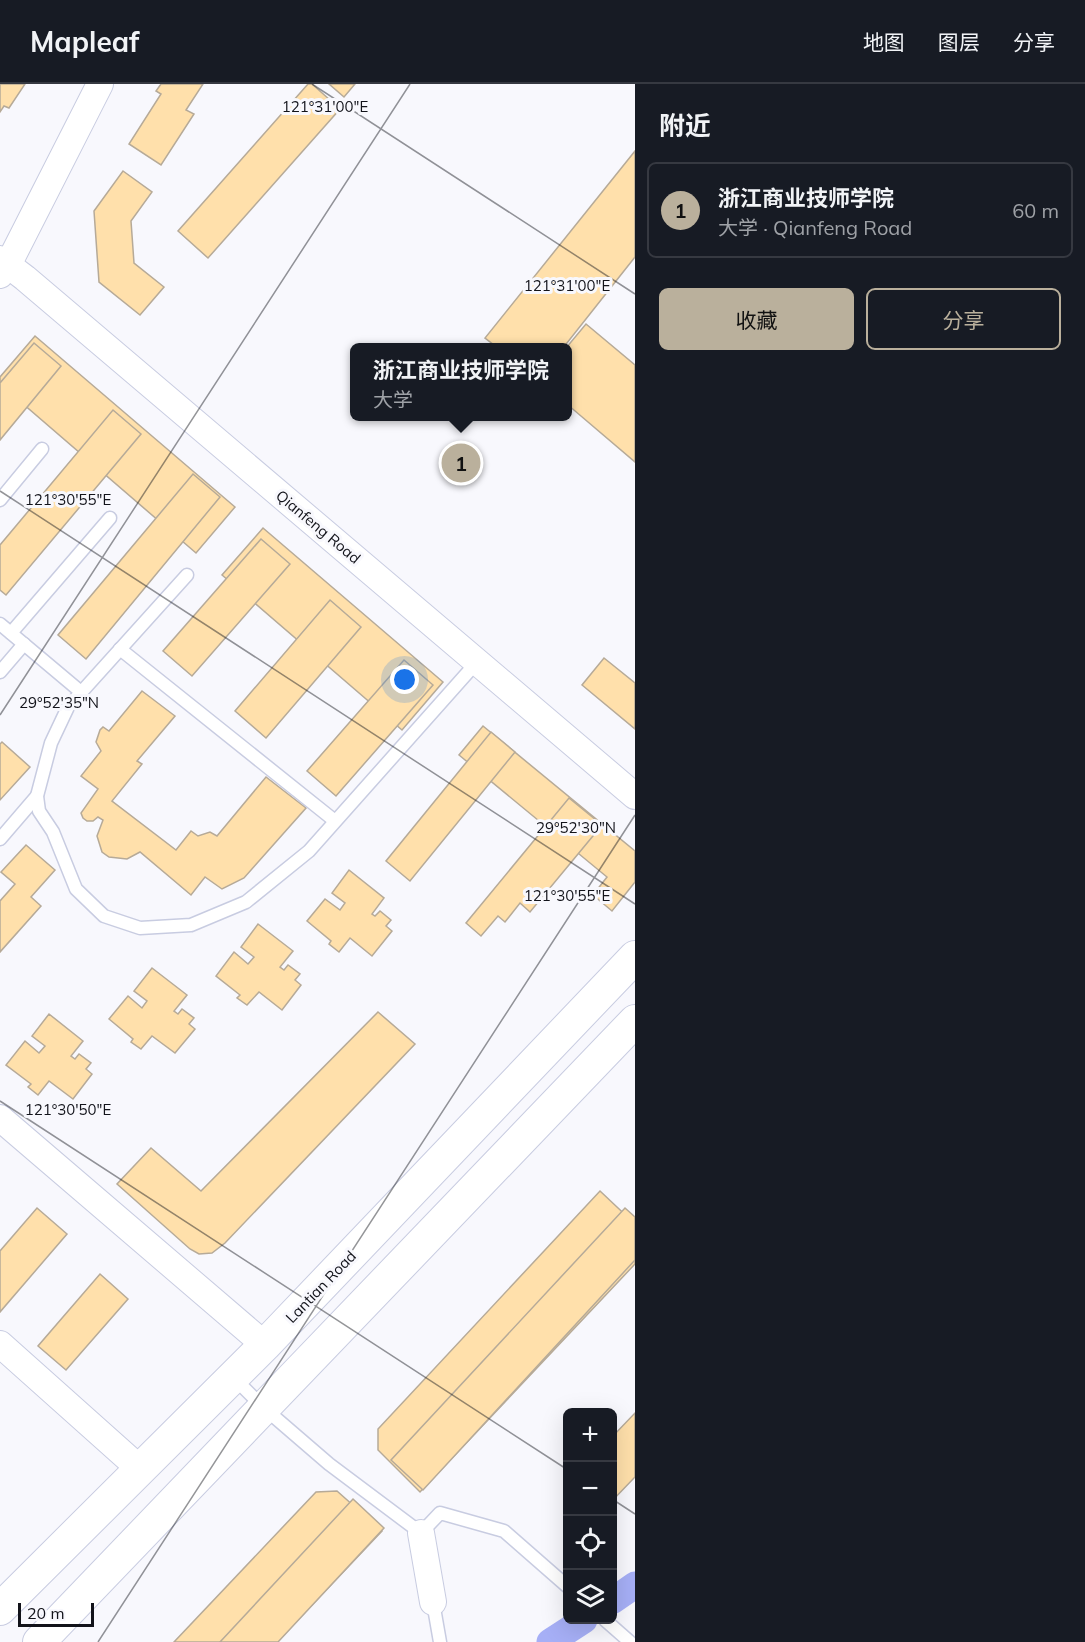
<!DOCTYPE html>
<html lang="zh">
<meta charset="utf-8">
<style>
:root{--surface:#171b24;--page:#20242c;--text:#f1f3f6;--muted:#9ea1a6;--line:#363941;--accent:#bab09c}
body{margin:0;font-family:Mulish,"Noto Sans SC",sans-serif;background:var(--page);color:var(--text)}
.controls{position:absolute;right:18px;bottom:18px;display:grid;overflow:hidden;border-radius:9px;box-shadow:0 6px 24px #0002}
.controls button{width:54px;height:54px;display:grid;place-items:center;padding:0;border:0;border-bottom:2px solid var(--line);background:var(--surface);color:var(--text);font:30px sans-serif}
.scale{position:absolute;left:18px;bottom:15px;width:76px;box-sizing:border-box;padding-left:6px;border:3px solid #12131a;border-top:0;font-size:16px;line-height:21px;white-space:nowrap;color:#12131a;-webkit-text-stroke:4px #f8f8fd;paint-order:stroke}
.you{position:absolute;left:405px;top:596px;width:21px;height:21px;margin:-15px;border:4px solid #fff;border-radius:50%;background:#1a73e8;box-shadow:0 0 0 9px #1a73e833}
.badge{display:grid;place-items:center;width:39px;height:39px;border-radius:50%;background:var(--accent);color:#111;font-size:20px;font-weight:700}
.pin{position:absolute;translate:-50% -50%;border:3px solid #fff;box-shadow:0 2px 6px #0006}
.popup{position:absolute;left:350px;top:259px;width:222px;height:78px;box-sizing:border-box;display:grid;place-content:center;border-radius:9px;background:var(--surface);filter:drop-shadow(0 2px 4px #0005);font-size:20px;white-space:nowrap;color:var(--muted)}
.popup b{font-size:22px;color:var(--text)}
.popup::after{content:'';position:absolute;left:50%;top:100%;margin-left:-12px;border:12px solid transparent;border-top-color:var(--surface)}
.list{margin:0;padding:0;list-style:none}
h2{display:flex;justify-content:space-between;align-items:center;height:78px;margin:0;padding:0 24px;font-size:26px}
h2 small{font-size:20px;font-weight:400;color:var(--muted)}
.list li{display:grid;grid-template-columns:39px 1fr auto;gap:18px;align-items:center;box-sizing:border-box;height:96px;margin:0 12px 12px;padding:0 12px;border:2px solid var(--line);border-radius:9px}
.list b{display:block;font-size:22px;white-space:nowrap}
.list p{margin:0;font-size:20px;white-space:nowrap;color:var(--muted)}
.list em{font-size:20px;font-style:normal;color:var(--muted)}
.actions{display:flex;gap:12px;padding:18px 24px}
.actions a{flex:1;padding:14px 0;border:2px solid var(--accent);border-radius:9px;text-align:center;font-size:21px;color:var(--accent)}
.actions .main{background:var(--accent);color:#111}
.icon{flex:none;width:33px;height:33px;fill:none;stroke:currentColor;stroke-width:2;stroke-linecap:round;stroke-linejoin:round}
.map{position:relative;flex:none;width:635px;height:1558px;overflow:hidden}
header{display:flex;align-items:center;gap:36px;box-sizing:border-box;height:84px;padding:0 30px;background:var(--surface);border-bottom:2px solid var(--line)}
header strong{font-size:28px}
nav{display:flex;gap:33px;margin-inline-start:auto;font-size:21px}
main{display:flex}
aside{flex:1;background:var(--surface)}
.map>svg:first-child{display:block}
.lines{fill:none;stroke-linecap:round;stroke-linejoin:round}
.canal{stroke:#a6aff6;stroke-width:27}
.building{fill:#ffe0ab;stroke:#b6aa98;stroke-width:1.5}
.service-casing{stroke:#c8cce1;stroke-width:15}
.minor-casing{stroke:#c8cce1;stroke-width:28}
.tertiary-casing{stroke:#c8cce1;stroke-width:34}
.service{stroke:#fff;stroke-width:12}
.minor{stroke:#fff;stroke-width:26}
.tertiary{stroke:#fff;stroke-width:32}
.ticks{fill:none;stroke:#12131a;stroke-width:1.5;stroke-opacity:0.45}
.labels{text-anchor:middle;stroke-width:6;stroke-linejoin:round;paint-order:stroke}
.street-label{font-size:15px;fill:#12131a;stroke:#f8f8fd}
.ticks-label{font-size:15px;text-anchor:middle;fill:#12131a;stroke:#f8f8fd;stroke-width:6;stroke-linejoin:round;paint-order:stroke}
</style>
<header>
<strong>Mapleaf</strong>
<nav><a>地图</a><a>图层</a><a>分享</a></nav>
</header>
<main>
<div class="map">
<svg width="635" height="1558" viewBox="0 0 635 1558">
<rect width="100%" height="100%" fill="#f8f8fd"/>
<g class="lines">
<g class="canal">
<path d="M612,1517L635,1501"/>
<path d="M550,1558L584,1536"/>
</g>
</g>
<g class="building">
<path d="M0,0H25L9,24L4,22L0,28Z"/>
<path d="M161,0H203L186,26L194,30L161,81L129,60L161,10L156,7Z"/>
<path d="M308,0H312L340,25L208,174L178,147Z"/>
<path d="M329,0H355L344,13Z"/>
<path d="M635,67V173L563,264H498L485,254Z"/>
<path d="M123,87L152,108L131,137L134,179L164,203L140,231L99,198L94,127Z"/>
<path d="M586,240L635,281V378L568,321L566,264Z"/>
<path d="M35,252L235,423L196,469L0,300V293Z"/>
<path d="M34,259L61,282L0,356V299Z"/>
<path d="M113,326L141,350L6,511L0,506V461Z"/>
<path d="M193,390L220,413L86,575L58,551Z"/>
<path d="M263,444L443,598L402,646L222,491Z"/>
<path d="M261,455L290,480L192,592L163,567Z"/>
<path d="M330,516L361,543L266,654L235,627Z"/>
<path d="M604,574L635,599V645L582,601Z"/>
<path d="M404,576L433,601L336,712L307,687Z"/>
<path d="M142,607L175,632L137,677L142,680L112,717L176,766L191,747L198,752L210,748L217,752L266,693L306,724L244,794L222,805L205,793L191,811L140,768L127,775L109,773L102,768L97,752L103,736L98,733L93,737H87L83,734L81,729L98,705L81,692L101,667L96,658L100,646L103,643L109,647Z"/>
<path d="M483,642L635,767V798L612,827L593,811L607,793L459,671Z"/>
<path d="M491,648L515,668L410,797L386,777Z"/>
<path d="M2,658L30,683L0,716V660Z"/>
<path d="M569,714L602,741L530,828L520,819L505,838L498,832L481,852L466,839Z"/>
<path d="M26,761L55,786L31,813L41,822L0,868V817L15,800L1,788Z"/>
<path d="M349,786L384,814L372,830L375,832L380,827L391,836L386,842L392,847L372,872L350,854L339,868L329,860L331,857L307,837L325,815L340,826L345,819L332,809Z"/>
<path d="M258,840L293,867L280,883L284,886L288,881L300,890L295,896L301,901L282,926L259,908L247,921L237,914L240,911L216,892L234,868L248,880L254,873L241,863Z"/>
<path d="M152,884L187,911L174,927L178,930L182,925L194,934L189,940L195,945L175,969L152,952L141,965L131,958L133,955L109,935L128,912L142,924L147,917L134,907Z"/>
<path d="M378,928L415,960L225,1159L212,1169L199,1170L190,1165L117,1100L151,1064L201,1107Z"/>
<path d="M49,930L83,957L71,972L75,975L79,970L91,979L86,985L92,990L73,1015L49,997L38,1011L28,1003L31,1000L6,981L25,957L39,969L45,962L32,952Z"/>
<path d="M600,1107L635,1140V1180L420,1408L378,1366V1345Z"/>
<path d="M37,1124L67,1150L0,1228V1167Z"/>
<path d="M625,1124L635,1133V1176L423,1406L391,1376Z"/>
<path d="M100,1190L128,1215L66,1286L38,1262Z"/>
<path d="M635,1329V1393L612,1417V1353Z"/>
<path d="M337,1407L382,1447L277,1558H174L316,1408Z"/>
<path d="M353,1415L384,1444L278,1558H220Z"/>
</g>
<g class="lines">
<g class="service-casing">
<g id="service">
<path d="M0,416L42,365"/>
<path d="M187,491L68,623L51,659L37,712L39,727L53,748L76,805L104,832L140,844L191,841L246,818L309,767L477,578"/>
<path d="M0,540L81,608"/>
<path d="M11,549L110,434"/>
<path d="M120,565L335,737"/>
<path d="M0,588L24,560"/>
<path d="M0,755L37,712"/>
<path d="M233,1293L264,1324L329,1380L421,1449L440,1429L504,1447L568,1503"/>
<path d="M433,1518L440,1558"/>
<path d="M605,1536L630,1558"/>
</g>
</g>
<g class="minor-casing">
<g id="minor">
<path d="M0,175L25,194L635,712"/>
<path d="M0,191L8,181L100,0"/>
<path d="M0,1034L265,1261"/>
<path d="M0,1260L140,1385"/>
<path d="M421,1449L433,1518"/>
</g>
</g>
<g class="tertiary-casing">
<g id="tertiary">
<path d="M0,1525L265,1261L635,873"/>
<path d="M39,1558L635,937"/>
</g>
</g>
<use href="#service" class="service"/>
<use href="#minor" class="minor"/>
<use href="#tertiary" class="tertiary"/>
</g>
<path class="ticks" d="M312,0L635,210M0,407L635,820M0,631L410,0M0,1017L568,1386M612,1415L635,1430M98,1558L635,731"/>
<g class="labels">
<g class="street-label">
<text transform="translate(318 443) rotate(40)" y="5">Qianfeng Road</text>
<text transform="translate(321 1203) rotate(-46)" y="5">Lantian Road</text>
</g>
</g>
<g class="ticks-label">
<text x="325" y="28">121°31'00"E</text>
<text x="567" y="207">121°31'00"E</text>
<text x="68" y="421">121°30'55"E</text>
<text x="59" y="624">29°52'35"N</text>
<text x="576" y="749">29°52'30"N</text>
<text x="567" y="817">121°30'55"E</text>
<text x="68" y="1031">121°30'50"E</text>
</g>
</svg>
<div class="controls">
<button>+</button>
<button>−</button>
<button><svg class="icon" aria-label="locate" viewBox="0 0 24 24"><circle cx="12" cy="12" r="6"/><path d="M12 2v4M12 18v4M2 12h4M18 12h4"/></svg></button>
<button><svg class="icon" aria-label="layers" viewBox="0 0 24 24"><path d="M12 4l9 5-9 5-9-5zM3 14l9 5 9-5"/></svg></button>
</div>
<div class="scale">20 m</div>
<div class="you"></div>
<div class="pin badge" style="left:461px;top:379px">1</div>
<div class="popup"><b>浙江商业技师学院</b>大学</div>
</div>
<aside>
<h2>附近<small></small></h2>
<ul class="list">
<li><span class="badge">1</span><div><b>浙江商业技师学院</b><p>大学 · Qianfeng Road</p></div><em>60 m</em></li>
</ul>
<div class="actions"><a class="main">收藏</a><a>分享</a></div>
</aside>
</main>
